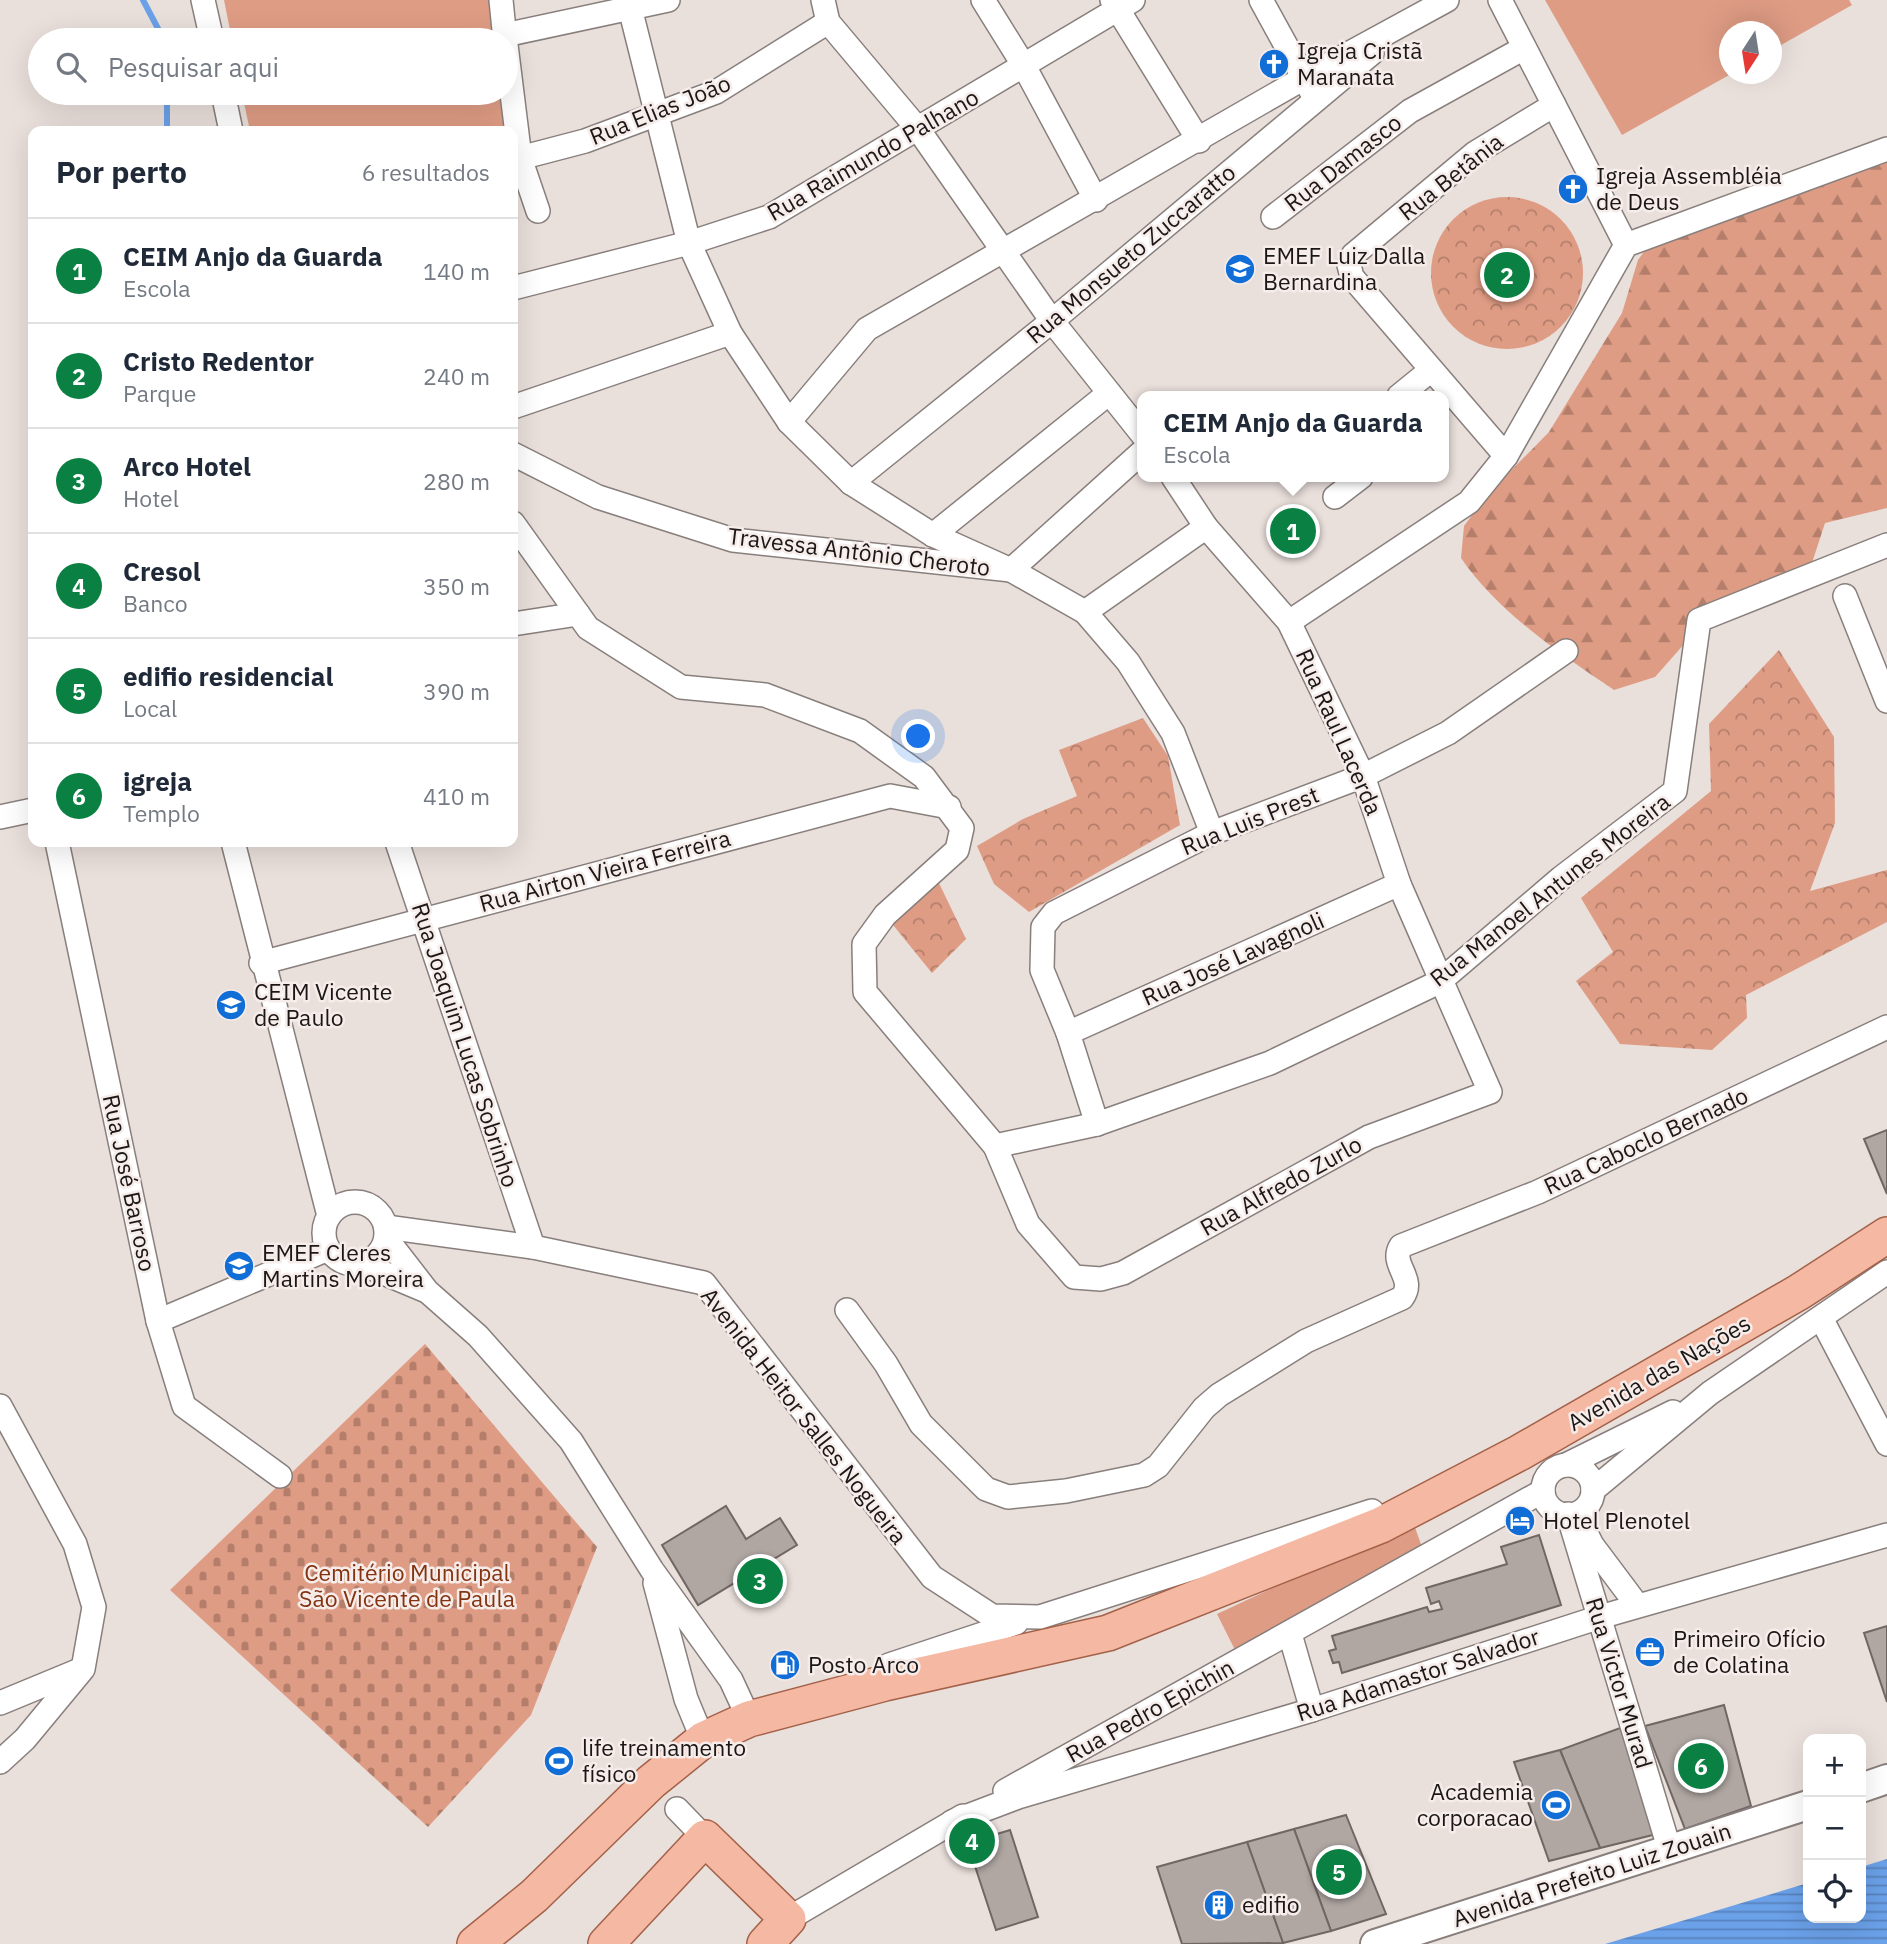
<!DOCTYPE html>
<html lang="pt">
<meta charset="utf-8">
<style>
:root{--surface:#fff;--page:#f6f6f7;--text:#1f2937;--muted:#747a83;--line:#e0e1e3;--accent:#0b8043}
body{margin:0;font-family:"IBM Plex Sans",sans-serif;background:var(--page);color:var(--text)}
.controls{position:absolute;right:21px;bottom:21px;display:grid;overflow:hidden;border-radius:14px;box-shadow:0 7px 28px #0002}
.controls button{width:63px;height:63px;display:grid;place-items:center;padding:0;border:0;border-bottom:2px solid var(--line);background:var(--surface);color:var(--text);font:35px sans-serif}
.compass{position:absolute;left:1719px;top:21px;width:63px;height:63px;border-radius:50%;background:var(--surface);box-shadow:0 7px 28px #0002;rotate:192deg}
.you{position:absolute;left:919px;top:737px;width:24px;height:24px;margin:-18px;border:5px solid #fff;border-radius:50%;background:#1a73e8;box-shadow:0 0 0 10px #1a73e833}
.badge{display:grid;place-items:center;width:46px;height:46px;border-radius:50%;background:var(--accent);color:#fff;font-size:23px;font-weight:700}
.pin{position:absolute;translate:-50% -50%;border:4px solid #fff;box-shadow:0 2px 7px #0006}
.popup{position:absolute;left:1137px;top:391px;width:312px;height:91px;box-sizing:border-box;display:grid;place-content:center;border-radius:14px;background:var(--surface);filter:drop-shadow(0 2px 5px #0005);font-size:23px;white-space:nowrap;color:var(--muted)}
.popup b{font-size:26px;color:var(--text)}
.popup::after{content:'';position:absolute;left:50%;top:100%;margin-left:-14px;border:14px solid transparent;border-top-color:var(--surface)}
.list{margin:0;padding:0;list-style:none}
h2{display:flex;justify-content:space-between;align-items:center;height:91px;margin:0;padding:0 28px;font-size:30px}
h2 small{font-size:23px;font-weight:400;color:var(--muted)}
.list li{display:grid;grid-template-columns:46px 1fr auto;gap:21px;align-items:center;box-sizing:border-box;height:105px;padding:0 28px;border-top:2px solid var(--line)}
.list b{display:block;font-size:26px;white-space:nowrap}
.list p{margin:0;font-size:23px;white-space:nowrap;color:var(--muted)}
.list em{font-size:23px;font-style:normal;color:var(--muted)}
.icon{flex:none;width:38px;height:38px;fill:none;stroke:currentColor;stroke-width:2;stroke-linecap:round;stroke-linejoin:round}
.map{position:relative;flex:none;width:1887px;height:1944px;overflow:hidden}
.search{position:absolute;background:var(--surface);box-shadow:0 7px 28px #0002;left:28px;top:28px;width:490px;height:77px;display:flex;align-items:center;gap:18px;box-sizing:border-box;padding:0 24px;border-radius:38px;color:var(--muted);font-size:26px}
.panel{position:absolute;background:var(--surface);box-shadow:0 7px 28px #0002;left:28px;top:126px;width:490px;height:721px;border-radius:14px}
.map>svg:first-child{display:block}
.grass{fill:#df9c84}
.forest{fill:url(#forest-firs)}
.cemetery{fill:url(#cemetery-stones)}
.park{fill:url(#park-crowns)}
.water{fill:url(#water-rules)}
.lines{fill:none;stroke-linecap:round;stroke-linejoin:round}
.stream{stroke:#6ba1e9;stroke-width:6}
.building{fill:#b0a7a3;stroke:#706764;stroke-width:2}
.minor-casing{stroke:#887f7c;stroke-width:26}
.tertiary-casing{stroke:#887f7c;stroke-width:32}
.primary-casing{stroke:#a46149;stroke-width:38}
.minor{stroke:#fff;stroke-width:23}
.tertiary{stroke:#fff;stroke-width:28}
.primary{stroke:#f5b8a2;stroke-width:35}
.labels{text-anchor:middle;stroke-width:5;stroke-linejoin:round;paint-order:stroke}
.poi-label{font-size:23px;fill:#1a1716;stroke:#f6ece9;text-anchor:start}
.street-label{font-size:23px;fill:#1a1716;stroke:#f6ece9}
.park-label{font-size:23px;fill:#843311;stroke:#f6ece9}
</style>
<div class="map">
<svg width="1887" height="1944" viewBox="0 0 1887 1944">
<defs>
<pattern id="forest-firs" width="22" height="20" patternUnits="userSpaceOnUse" patternTransform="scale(1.75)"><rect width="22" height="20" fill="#df9c84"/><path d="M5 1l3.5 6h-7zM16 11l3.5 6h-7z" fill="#b47e6b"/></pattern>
<pattern id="cemetery-stones" width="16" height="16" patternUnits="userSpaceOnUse" patternTransform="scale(1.75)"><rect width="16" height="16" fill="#df9c84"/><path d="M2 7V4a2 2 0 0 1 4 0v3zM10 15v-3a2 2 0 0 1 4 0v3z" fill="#b47e6b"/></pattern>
<pattern id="park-crowns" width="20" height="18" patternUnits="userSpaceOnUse" patternTransform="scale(1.75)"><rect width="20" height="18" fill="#df9c84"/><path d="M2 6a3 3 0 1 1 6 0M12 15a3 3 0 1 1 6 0" fill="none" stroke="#b47e6b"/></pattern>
<pattern id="water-rules" width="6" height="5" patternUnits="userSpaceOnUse" patternTransform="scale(1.75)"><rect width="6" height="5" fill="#6ba1e9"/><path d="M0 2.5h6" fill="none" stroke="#5782bc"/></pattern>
</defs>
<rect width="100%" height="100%" fill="#e9dfdb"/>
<g class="grass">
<path d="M224,0H507L529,172L513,178V131H250L242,93H506V40H232Z"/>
<path d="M1545,0H1849L1852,5L1772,50V32H1730L1731,74L1622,135Z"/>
<path d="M1413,1522L1422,1547L1235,1650L1217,1614Z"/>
</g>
<path class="forest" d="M1887,152V508L1825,523L1810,569L1709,616L1655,677L1614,690C1559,653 1498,612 1461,558L1464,526L1486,496L1549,432L1622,313L1638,260L1662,227Z"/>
<path class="cemetery" d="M425,1344L597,1547L531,1715L428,1827L170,1590Z"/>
<g class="park">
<circle cx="1507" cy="273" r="76"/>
<path d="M1779,650L1834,737L1835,823L1810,891L1887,870V922L1746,995L1747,1018L1712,1050L1620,1044L1576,981L1613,952L1581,898L1711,791L1709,724Z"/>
<path d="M1143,718L1168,756L1180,825L1029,912L994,884L977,846L1023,819L1077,796L1059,750Z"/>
<path d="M936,877L966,939L932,973L889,920Z"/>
</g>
<path class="water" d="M1887,1859V1944H1605L1808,1883V1918H1861V1867Z"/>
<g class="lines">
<g class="stream">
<path d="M143,0L164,40"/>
<path d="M167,93V131"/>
</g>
</g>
<g class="building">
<path d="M1887,1130V1194L1864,1139Z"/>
<path d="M726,1506L746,1539L780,1518L797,1545L698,1605L662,1545Z"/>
<path d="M1539,1535L1561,1605L1342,1673L1339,1662L1333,1663L1329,1651L1336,1649L1332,1636L1427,1607L1429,1612L1442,1609L1439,1601L1431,1604L1426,1588L1507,1564L1501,1547Z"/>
<path d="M1887,1626V1702L1864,1633Z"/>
<path d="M1724,1705L1751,1806L1685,1829L1645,1726Z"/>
<path d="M1631,1724L1665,1832L1600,1848L1560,1750Z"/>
<path d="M1560,1750L1600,1848L1549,1861L1514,1762Z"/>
<path d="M1346,1815L1386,1914L1331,1931L1294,1829Z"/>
<path d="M1294,1829L1331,1931L1283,1943L1247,1842Z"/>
<path d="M1010,1830L1038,1917L996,1930L969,1848L998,1839L997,1834Z"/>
<path d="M1247,1842L1283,1943L1182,1944L1157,1867Z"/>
</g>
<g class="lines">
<g class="minor-casing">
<g id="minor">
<path d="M203,0L212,40"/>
<path d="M501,0L505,40"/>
<path d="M628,0L689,243L730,333L789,422L851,483L933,535L1011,570L1085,612L1128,662L1173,733L1212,833"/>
<path d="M823,0L828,22L918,129L1052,321L1142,434"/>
<path d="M983,0L1024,66L1096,200"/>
<path d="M1112,0L1199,141"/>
<path d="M1261,0L1311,91"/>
<path d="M1500,0L1626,245"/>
<path d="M505,35L668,0"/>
<path d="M506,45L520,158L538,211"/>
<path d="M223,93L231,131"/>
<path d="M520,158L585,141L716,92L828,22"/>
<path d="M1273,217L1410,111L1524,48"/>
<path d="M513,288L689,243L769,217L1133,0"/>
<path d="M1399,396L1431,370"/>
<path d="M513,407L730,333"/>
<path d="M789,422L867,329L1304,78L1447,0"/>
<path d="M513,454L598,497L733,540L1011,570L1142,452"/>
<path d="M1506,456L1352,277L1349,265L1353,255L1475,153L1554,105"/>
<path d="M851,483L1052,321L1372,53"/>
<path d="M1335,497L1361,477"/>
<path d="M513,523L588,628L681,687L765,695L860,731L924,777L962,828L957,850L885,915L864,944L865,992L995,1146L1028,1224L1074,1277L1101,1279L1123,1273L1369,1137L1490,1092L1399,884L1363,776L1289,622L1206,527L1173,477"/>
<path d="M933,535L1109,393"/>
<path d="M1845,596L1887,701"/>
<path d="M1085,612L1206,527"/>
<path d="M1289,622L1469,502L1506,456L1626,245L1887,149"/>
<path d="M513,624L578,614"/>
<path d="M0,817L33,810"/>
<path d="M57,842L158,1321L184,1406L280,1476"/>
<path d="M233,842L329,1216"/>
<path d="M397,842L533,1247"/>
<path d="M261,963L890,796L949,807"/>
<path d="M1068,1033L1399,884"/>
<path d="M1097,1124L1068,1033L1042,970L1043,927L1054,913L1212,833L1363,776L1448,733L1566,651"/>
<path d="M995,1146L1097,1124L1270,1063L1439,982L1561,878L1675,791L1699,620L1887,545"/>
<circle cx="355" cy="1233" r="31"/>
<path d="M386,1227L533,1247L704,1283L932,1577L992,1616L1040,1617L1372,1511"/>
<path d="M386,1238L427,1291L478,1336L571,1441L652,1570L731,1680L749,1719"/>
<path d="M362,1264L424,1290"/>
<path d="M847,1310L886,1364L921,1424L986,1489L1008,1497L1066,1491L1144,1475L1158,1466L1204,1408L1219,1395L1306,1341L1402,1298C1417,1278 1389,1265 1401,1246L1538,1192L1887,1027"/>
<path d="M1821,1318L1887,1444"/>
<path d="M158,1321L328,1249"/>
<path d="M0,1406L75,1544L94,1607L83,1669L25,1739L0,1762"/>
<path d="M1566,1465L1673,1412"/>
<circle cx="1568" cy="1490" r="25"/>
<path d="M1593,1490L1710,1393L1887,1272"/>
<path d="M1568,1514L1670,1851"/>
<path d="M1582,1525L1592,1545L1637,1605"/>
<path d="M655,1583L686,1699L703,1740"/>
<path d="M1290,1634L1312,1710"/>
<path d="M885,1683L889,1665L1016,1623"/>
<path d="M0,1703L80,1670"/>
<path d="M1005,1791L1543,1491"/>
<path d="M677,1809L705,1838"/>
<path d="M952,1822L1018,1797L1312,1710L1600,1617L1887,1535"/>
<path d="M788,1919L963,1816"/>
</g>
</g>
<g class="tertiary-casing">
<g id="tertiary">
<path d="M1861,1788L1887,1779"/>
<path d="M1375,1944L1808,1805"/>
</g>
</g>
<g class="primary-casing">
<g id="primary">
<path d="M475,1944L534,1896L651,1782L703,1740L749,1719L885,1683L1108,1633L1381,1525L1519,1453L1799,1292L1887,1235"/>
<path d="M606,1944L705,1838L788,1919L765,1944"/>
</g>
</g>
<use href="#minor" class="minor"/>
<use href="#tertiary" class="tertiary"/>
<use href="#primary" class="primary"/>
</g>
<defs>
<g id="church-disc" transform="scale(1.575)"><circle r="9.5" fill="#116ed7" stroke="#f6ece9"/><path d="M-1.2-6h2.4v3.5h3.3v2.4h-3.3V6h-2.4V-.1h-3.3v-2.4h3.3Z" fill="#fff"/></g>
<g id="school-disc" transform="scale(1.575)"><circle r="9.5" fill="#116ed7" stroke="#f6ece9"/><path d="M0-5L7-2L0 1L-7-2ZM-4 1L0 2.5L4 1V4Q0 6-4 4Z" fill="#fff"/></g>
<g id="hotel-disc" transform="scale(1.575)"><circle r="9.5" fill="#116ed7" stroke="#f6ece9"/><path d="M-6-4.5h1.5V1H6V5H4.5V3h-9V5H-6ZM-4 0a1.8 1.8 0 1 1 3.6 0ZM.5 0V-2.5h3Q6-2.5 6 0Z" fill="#fff"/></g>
<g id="office-disc" transform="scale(1.575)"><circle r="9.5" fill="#116ed7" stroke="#f6ece9"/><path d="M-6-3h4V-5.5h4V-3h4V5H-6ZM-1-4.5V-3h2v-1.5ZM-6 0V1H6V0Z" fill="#fff"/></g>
<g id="fuel-disc" transform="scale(1.575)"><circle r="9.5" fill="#116ed7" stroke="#f6ece9"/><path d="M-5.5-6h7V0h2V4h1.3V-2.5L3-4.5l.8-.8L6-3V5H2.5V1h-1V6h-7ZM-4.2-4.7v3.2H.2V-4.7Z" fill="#fff"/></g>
<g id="stadium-disc" transform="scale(1.575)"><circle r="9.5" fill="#116ed7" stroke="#f6ece9"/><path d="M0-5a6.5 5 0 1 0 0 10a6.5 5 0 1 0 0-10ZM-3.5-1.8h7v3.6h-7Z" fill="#fff"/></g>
<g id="building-disc" transform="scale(1.575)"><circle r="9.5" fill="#116ed7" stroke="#f6ece9"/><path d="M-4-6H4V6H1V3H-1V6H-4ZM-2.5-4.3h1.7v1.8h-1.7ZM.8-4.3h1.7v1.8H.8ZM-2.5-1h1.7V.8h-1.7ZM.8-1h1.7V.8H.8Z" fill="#fff"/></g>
</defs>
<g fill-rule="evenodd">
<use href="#church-disc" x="1274" y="64"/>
<use href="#church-disc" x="1573" y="189"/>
<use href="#school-disc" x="1240" y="269"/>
<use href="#school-disc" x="231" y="1005"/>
<use href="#school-disc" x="239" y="1266"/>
<use href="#hotel-disc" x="1520" y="1521"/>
<use href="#office-disc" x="1650" y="1652"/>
<use href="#fuel-disc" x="785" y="1665"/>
<use href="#stadium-disc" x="559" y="1761"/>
<use href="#stadium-disc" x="1556" y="1805"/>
<use href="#building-disc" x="1219" y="1905"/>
</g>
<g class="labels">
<g class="poi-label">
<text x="1297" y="59">Igreja Cristã<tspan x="1297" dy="26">Maranata</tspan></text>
<text x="1596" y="184">Igreja Assembléia<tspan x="1596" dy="26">de Deus</tspan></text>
<text x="1263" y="264">EMEF Luiz Dalla<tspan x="1263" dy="26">Bernardina</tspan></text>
<text x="254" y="1000">CEIM Vicente<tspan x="254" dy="26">de Paulo</tspan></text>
<text x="262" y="1261">EMEF Cleres<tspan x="262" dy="26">Martins Moreira</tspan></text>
<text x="1543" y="1529">Hotel Plenotel</text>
<text x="1673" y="1647">Primeiro Ofício<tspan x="1673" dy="26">de Colatina</tspan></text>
<text x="808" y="1673">Posto Arco</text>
<text x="582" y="1756">life treinamento<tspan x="582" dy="26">físico</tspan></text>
<text x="1533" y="1800" text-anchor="end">Academia<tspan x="1533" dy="26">corporacao</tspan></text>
<text x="1242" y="1913">edifio</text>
</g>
<g class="street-label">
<text transform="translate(660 110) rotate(-22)" y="8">Rua Elias João</text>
<text transform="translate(873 155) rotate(-30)" y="8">Rua Raimundo Palhano</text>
<text transform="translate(1343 163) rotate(-38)" y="8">Rua Damasco</text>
<text transform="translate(1451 177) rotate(-38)" y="8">Rua Betânia</text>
<text transform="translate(1131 254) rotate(-40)" y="8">Rua Monsueto Zuccaratto</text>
<text transform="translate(859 552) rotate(7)" y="8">Travessa Antônio Cheroto</text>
<text transform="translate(1339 732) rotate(66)" y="8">Rua Raul Lacerda</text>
<text transform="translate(1250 821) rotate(-22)" y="8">Rua Luis Prest</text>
<text transform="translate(605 871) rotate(-15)" y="8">Rua Airton Vieira Ferreira</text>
<text transform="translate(1550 890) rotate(-38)" y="8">Rua Manoel Antunes Moreira</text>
<text transform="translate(1233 959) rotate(-24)" y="8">Rua José Lavagnoli</text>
<text transform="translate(465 1045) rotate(72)" y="8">Rua Joaquim Lucas Sobrinho</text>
<text transform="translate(1646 1141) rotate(-25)" y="8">Rua Caboclo Bernado</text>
<text transform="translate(129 1183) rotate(78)" y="8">Rua José Barroso</text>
<text transform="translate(1281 1186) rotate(-29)" y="8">Rua Alfredo Zurlo</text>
<text transform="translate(1659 1373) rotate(-30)" y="8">Avenida das Nações</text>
<text transform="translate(804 1416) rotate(52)" y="8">Avenida Heitor Salles Nogueira</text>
<text transform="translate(1418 1675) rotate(-18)" y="8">Rua Adamastor Salvador</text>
<text transform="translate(1619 1683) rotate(73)" y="8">Rua Victor Murad</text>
<text transform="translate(1150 1711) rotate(-29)" y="8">Rua Pedro Epichin</text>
<text transform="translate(1592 1875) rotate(-18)" y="8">Avenida Prefeito Luiz Zouain</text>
</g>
<g class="park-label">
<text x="407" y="1581">Cemitério Municipal<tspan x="407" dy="26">São Vicente de Paula</tspan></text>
</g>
</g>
</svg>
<div class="controls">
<button>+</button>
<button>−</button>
<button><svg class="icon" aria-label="locate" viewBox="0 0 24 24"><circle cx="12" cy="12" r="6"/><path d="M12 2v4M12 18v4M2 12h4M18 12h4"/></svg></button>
</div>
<svg class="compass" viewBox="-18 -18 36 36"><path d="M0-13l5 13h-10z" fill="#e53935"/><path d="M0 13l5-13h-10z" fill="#747a83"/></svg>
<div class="you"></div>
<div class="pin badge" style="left:1293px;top:531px">1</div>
<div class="popup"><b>CEIM Anjo da Guarda</b>Escola</div>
<div class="pin badge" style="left:1507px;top:275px">2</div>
<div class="pin badge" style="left:760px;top:1581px">3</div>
<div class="pin badge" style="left:972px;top:1841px">4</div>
<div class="pin badge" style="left:1339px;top:1872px">5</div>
<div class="pin badge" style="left:1701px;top:1766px">6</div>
<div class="search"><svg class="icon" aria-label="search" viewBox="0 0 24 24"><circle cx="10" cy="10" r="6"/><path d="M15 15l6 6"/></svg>Pesquisar aqui</div>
<section class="panel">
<h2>Por perto<small>6 resultados</small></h2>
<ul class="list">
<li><span class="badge">1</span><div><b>CEIM Anjo da Guarda</b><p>Escola</p></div><em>140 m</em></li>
<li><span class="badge">2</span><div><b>Cristo Redentor</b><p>Parque</p></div><em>240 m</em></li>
<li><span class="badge">3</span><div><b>Arco Hotel</b><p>Hotel</p></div><em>280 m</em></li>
<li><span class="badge">4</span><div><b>Cresol</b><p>Banco</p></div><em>350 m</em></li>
<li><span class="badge">5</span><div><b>edifio residencial</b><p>Local</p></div><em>390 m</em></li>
<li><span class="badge">6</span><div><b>igreja</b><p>Templo</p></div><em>410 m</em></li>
</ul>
</section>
</div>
